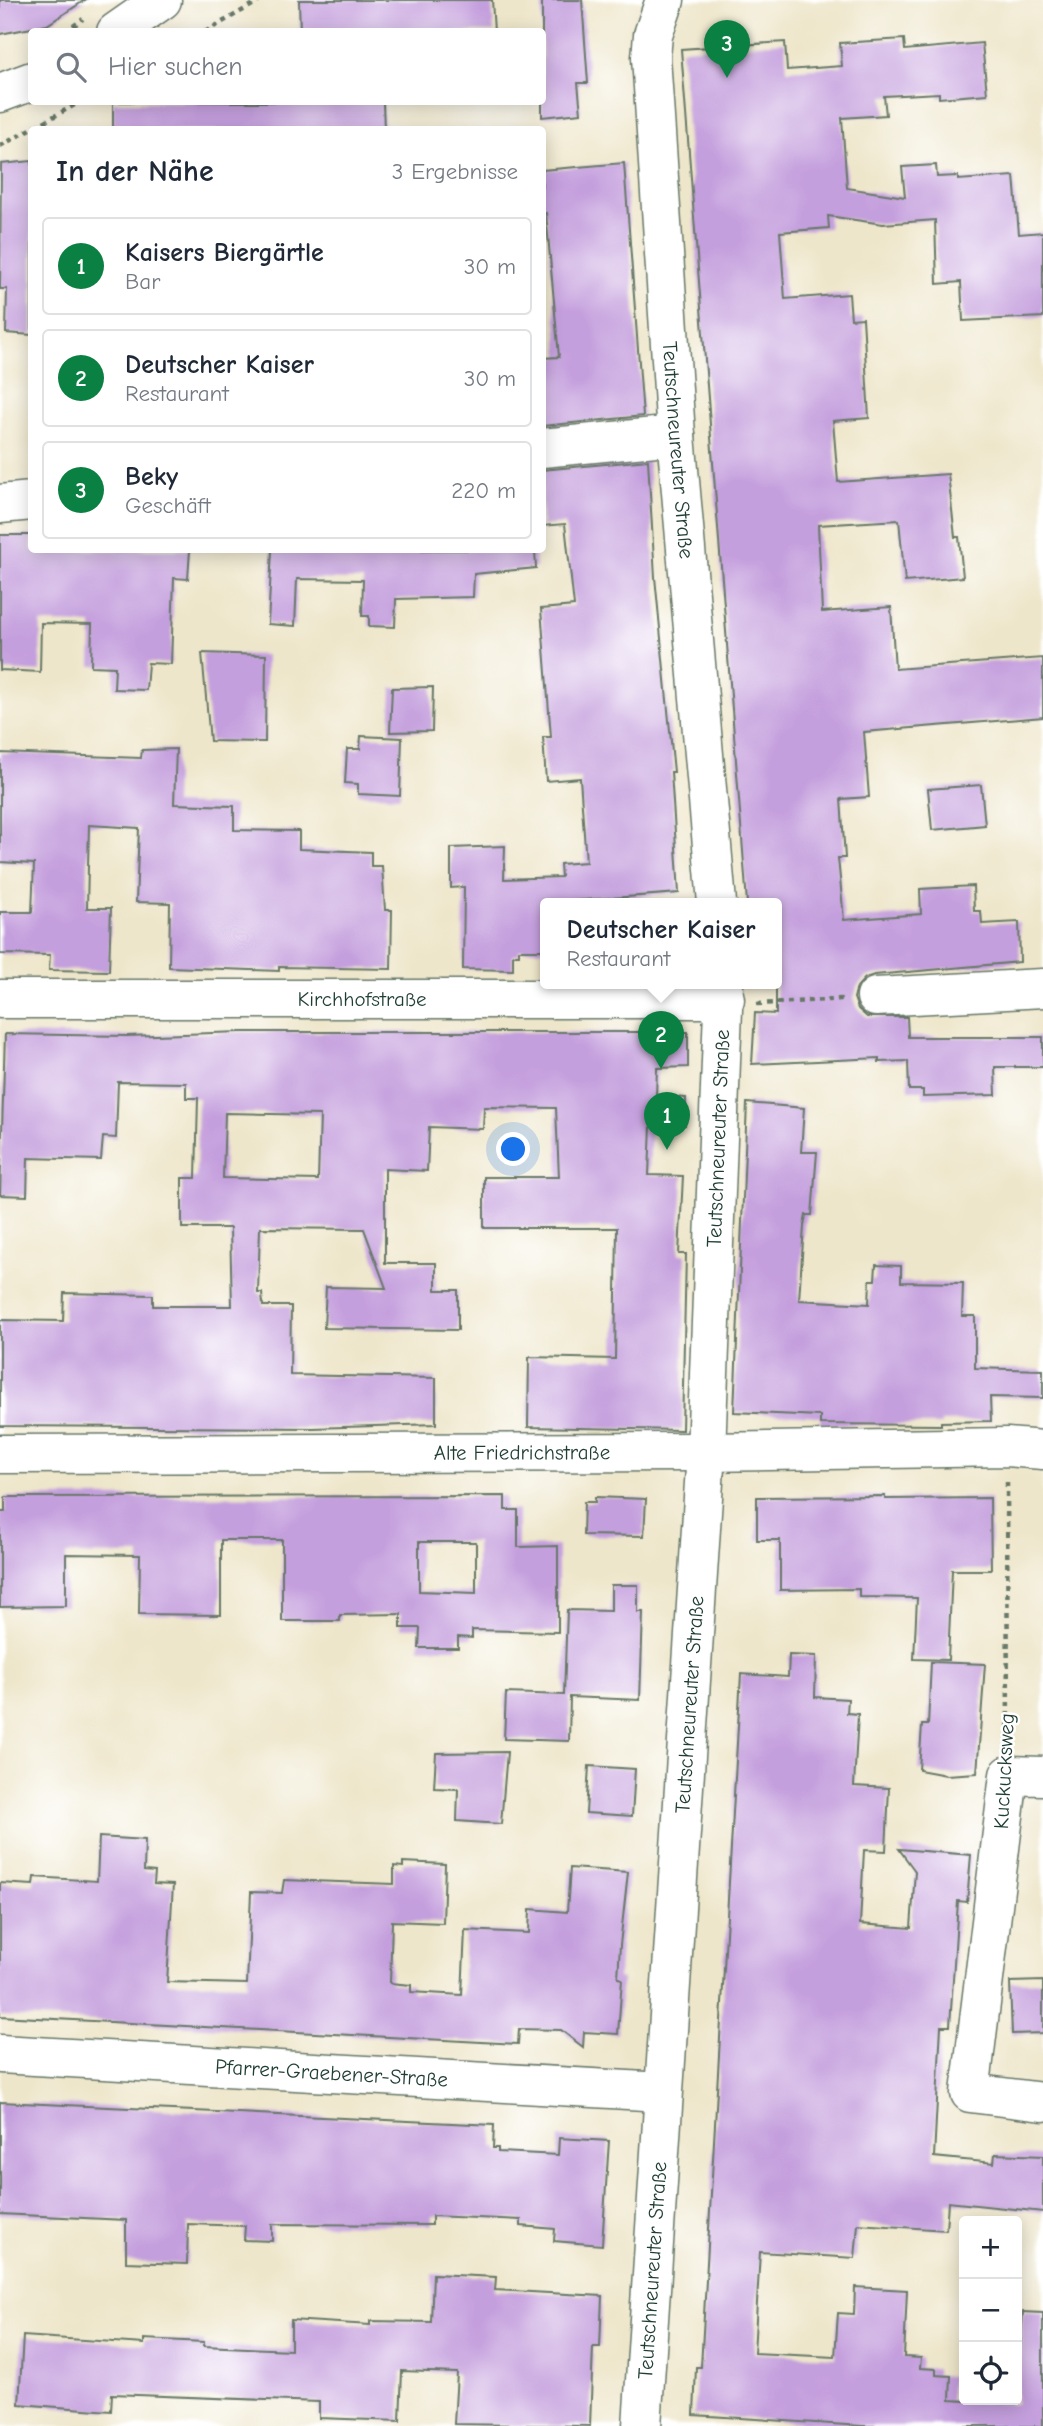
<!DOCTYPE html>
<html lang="de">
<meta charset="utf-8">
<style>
:root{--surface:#fff;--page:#f6f6f7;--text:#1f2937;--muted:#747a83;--line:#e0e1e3;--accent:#0b8043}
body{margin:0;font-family:"Comic Neue",sans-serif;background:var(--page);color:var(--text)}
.controls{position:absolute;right:21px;bottom:21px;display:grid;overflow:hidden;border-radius:7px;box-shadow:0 4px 18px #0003}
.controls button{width:63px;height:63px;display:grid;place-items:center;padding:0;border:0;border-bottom:2px solid var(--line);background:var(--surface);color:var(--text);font:35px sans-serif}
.you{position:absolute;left:514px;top:1150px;width:24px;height:24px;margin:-18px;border:5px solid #fff;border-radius:50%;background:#1a73e8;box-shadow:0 0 0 10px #1a73e833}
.badge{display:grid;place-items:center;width:46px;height:46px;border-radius:50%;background:var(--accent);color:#fff;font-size:23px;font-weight:700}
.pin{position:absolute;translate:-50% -58px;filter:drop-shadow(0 2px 4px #0008)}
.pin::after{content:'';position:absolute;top:37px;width:24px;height:21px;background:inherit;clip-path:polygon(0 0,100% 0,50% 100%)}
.popup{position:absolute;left:540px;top:898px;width:242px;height:91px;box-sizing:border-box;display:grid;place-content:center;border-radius:7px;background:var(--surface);filter:drop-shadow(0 2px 5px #0005);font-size:23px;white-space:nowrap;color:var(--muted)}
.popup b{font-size:26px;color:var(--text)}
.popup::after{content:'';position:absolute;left:50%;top:100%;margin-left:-14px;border:14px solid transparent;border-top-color:var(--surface)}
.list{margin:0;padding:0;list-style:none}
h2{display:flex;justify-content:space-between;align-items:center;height:91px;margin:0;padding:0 28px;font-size:30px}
h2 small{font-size:23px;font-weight:400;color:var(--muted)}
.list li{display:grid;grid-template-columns:46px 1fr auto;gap:21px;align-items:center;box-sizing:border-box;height:98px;margin:0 14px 14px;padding:0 14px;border:2px solid var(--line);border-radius:7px}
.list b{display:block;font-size:26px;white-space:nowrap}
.list p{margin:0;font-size:23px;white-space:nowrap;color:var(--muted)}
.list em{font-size:23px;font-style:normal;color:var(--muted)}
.icon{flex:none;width:38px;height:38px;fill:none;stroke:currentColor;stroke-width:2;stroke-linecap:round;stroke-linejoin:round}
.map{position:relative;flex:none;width:1043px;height:2426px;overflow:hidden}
.search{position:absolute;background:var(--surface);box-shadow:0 4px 18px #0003;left:28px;top:28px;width:518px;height:77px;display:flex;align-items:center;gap:18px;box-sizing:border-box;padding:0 24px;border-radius:7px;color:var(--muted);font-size:26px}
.panel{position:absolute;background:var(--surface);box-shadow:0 4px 18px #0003;left:28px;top:126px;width:518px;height:427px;border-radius:7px}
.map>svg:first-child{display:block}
.building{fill:#c49fdd;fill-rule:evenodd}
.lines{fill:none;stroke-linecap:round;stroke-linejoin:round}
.minor-casing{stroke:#677868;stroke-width:41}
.path{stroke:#677868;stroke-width:4.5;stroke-dasharray:5 5;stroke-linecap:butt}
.minor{stroke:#fff;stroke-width:38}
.labels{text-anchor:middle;stroke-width:5;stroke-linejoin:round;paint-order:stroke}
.street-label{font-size:21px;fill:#1f3d34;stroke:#fff}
</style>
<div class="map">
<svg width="1043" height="2426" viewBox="0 0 1043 2426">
<rect width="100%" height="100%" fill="#fff"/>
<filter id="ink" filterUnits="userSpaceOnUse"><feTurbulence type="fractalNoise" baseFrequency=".0143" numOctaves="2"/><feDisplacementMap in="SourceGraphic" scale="14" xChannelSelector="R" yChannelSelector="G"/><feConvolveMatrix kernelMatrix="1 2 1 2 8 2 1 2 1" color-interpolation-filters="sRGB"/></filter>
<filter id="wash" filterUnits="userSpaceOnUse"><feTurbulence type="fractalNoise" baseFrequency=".00686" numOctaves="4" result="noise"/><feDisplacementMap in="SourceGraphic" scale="28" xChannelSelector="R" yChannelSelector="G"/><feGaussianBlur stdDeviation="1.57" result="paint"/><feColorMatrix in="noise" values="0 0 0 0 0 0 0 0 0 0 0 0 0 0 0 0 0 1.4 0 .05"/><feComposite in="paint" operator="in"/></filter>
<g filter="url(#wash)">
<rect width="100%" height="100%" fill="#eee6ca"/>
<g id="blocks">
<g class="building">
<path d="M0,0H85L47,25L0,34Z"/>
<path d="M299,0H492L494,32H300Z"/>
<path d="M542,0H582L588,83H578L581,113L542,117Z"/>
<path d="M904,39L905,50L982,43L987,94L939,98V93L884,96L886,115L842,118L847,188L905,197L902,167L936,165L937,177L958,176V180L1014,176L1019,234L1043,232V317L963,321L961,282L937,284L935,220L883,224L828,216L829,228L780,232L785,299L849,294L851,319L863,318L869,418L833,421L838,482L948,474L955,537H959L963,577L905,582L899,520L818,525L822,612L891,607L895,669L1043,658V717L864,732L869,797L841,799L845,858H838L844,920L921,914L920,889L973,886L974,911H981L982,924L1019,922L1020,962L874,975L865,978L857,987L854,998L858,1009L867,1017H907L908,1037H1043V1067H995L996,1095L923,1097V1090H909L908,1061L879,1062V1058L752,1064L755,1013L776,1014V903H747L681,49L785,42L787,70L842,66L840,43Z"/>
<path d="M113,102H383L384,130H113Z"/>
<path d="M32,161V335L6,333L7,289H0L1,164Z"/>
<path d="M624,163L643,416L542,426V358L559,357L546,213L542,214V170Z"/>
<path d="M648,460L655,577L674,772H671L679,893L545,903V950H519V955H513V970L463,969L464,887L451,888V848L505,846L504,879L561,877L560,864L586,862L580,778L546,781L543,737H551L541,609L574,606L565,524L542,526V470Z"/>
<path d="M0,535H32V550H190L188,579L174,578L171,664L148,663L146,690L114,689L115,667L91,666L92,624L41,623L40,672L0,670Z"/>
<path d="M272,550H535L536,568L474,574L473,597L396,599L395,627L369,626V616H362L363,580L297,579L295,626L268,624Z"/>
<path d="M202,653L266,655L265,742L210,741Z"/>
<path d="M433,687L432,731L390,732L392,688Z"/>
<path d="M361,736L402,738L400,796L358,794V784L345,783L347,749H360Z"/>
<path d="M176,749L174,804L234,806V830L299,831V849L371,852V866H382L385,910H392L391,969L279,967V971L169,967L170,903L136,902L139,828L89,825L87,908H111L109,971L49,970L50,955L0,954V912H32L34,864L0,862V753L141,758L142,750Z"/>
<path d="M981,785L985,825L932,830L928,789Z"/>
<path d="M241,1032H688V1067L657,1068L656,1096L686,1098L685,1125H651L649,1175L683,1176L679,1254H686L682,1430L528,1427L529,1357L615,1359L617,1228H484V1177H559L556,1108L484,1107L483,1129L429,1127L427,1171L385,1169V1263H436V1290H458V1330L324,1328L326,1287L386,1288L364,1229L260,1228L258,1293H262L263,1306H291L290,1375L436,1378V1424L313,1428L0,1426V1320L63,1321L64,1293L153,1295V1306H232L230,1228H182V1178H196L198,1098H186V1083L118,1082L116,1138L103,1137L101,1160L28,1158L27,1196L0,1195L5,1034L127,1036ZM225,1113L320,1115L318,1180L223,1178Z"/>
<path d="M747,1103L804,1108L801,1152H817L812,1215H806L804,1226L799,1300L869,1304L870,1280H875L876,1265L901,1266V1282L963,1283L962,1316H975V1368L1043,1370V1398L990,1397L991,1421L941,1422V1425L820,1424V1416L734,1412Z"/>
<path d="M505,1496V1510H518V1547L558,1546V1632L472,1630V1638L458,1637V1648H419L420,1628H401V1614L340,1615V1621H282V1540H221V1615L139,1614L140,1555L66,1554V1606L0,1607V1512H5V1497ZM419,1542H476V1593L419,1591Z"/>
<path d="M885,1496V1499L990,1498L991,1570H952L948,1660L914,1659L917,1598L859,1597V1589L780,1590V1540H757V1497Z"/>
<path d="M595,1497L646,1499L644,1536L583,1535L584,1502H595Z"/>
<path d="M611,1585H638V1612H643L640,1700L570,1697L569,1741L504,1739L506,1693L564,1695L567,1610L611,1611Z"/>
<path d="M789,1655L816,1656L815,1697L848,1699L847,1713L858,1714L854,1786L889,1788L886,1851L864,1850L860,1924L911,1928L915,1871L899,1849L971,1855L967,1902L958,1901L950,2026H941L934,2157L994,2163L995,2154L1043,2156V2212L948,2202L946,2230L858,2224L855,2258L760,2252L754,2353L835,2357L838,2313L854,2314L855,2287L907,2290L904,2357L921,2358L920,2368L936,2369V2375L951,2376L950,2400L1016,2404L1023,2312L1043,2313V2426H862L694,2415L696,2367H701L741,1674L788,1677Z"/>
<path d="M931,1662L985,1664L977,1773L946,1775L919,1770L922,1725H928Z"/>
<path d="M507,1752L501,1824L457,1821L458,1789L434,1788L436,1753Z"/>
<path d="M589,1766L635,1769L632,1816L586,1813Z"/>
<path d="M99,1837L145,1840L144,1871L155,1872L154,1884L173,1885L167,1982L247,1984L251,1892L282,1893L284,1880L394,1884V1866L403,1867V1862L445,1864L443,1923L392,1921L390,1983L411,1985V1992L462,1995L465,1930L529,1933L530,1909L567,1912L570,1868L628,1872L620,1945L618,1978L622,1979L618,2034L584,2032L583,2047L561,2030L519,2029L518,2044L0,2016V1883L33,1885L34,1877L97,1881Z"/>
<path d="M1043,1981V2033L1012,2034L1010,1982Z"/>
<path d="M0,2102L494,2125L493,2148H498V2152L558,2155L559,2138L609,2141L602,2245L554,2241L555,2229L521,2226V2220L432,2216V2225L272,2224V2241L244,2240L245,2226L188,2224L187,2264L126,2262V2220L0,2214Z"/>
<path d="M433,2274L496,2277L495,2290L602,2296L600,2347H593L590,2426L454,2424L457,2373L402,2371L400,2421L319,2418V2402L112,2394L111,2411L19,2404L23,2336L144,2344V2339L204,2342V2346L291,2350V2320L370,2325V2321L431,2322Z"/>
</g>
</g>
</g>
<g filter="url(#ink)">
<use href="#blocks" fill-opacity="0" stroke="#677868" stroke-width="2"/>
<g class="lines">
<g class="minor-casing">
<g id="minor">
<path id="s1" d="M665,0L653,35L651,57L676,435L717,903"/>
<path d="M116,32L162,0"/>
<path d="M0,93L32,81"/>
<path d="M542,448L676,435"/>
<path d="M0,504L32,501"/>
<path d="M876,997L1043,988"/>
<path id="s2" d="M0,999H725"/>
<path id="s3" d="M0,1454L706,1452L1007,1447L1043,1450"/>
<path d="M1043,1776L1009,1775L970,2093L1043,2102"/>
<path id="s4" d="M0,2054L663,2092"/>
<path id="s5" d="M642,2426L706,1452L724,983"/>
</g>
</g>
<g class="path">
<path d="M65,32L83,19"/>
<path d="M205,32L261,0"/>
<path d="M0,146L80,102"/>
<path d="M757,1004L843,999"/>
<path d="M1007,1482L1008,1742"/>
</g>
<use href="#minor" class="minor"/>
</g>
</g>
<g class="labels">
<g class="street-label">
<text dy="7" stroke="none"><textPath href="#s1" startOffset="453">Teutschneureuter Straße</textPath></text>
<text dy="7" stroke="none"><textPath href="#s2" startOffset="362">Kirchhofstraße</textPath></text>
<text dy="7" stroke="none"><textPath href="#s5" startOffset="1290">Teutschneureuter Straße</textPath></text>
<text dy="7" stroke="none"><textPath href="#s3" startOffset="522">Alte Friedrichstraße</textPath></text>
<text dy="7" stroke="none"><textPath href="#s5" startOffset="723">Teutschneureuter Straße</textPath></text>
<text transform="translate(1004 1771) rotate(-87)" y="7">Kuckucksweg</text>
<text dy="7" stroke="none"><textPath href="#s4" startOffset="332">Pfarrer-Graebener-Straße</textPath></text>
<text dy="7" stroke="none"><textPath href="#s5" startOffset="156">Teutschneureuter Straße</textPath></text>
</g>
</g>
</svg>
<div class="controls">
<button>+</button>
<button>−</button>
<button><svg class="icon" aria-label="locate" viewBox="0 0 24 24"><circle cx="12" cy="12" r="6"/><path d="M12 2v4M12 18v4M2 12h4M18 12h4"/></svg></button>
</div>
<div class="you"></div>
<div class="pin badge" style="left:667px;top:1150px">1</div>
<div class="pin badge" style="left:661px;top:1069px">2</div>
<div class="popup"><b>Deutscher Kaiser</b>Restaurant</div>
<div class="pin badge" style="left:727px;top:78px">3</div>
<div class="search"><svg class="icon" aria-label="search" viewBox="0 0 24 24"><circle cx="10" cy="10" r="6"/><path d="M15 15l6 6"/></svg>Hier suchen</div>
<section class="panel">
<h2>In der Nähe<small>3 Ergebnisse</small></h2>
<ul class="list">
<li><span class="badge">1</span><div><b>Kaisers Biergärtle</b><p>Bar</p></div><em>30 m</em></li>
<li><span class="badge">2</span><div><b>Deutscher Kaiser</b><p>Restaurant</p></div><em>30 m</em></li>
<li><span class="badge">3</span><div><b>Beky</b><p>Geschäft</p></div><em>220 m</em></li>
</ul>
</section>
</div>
